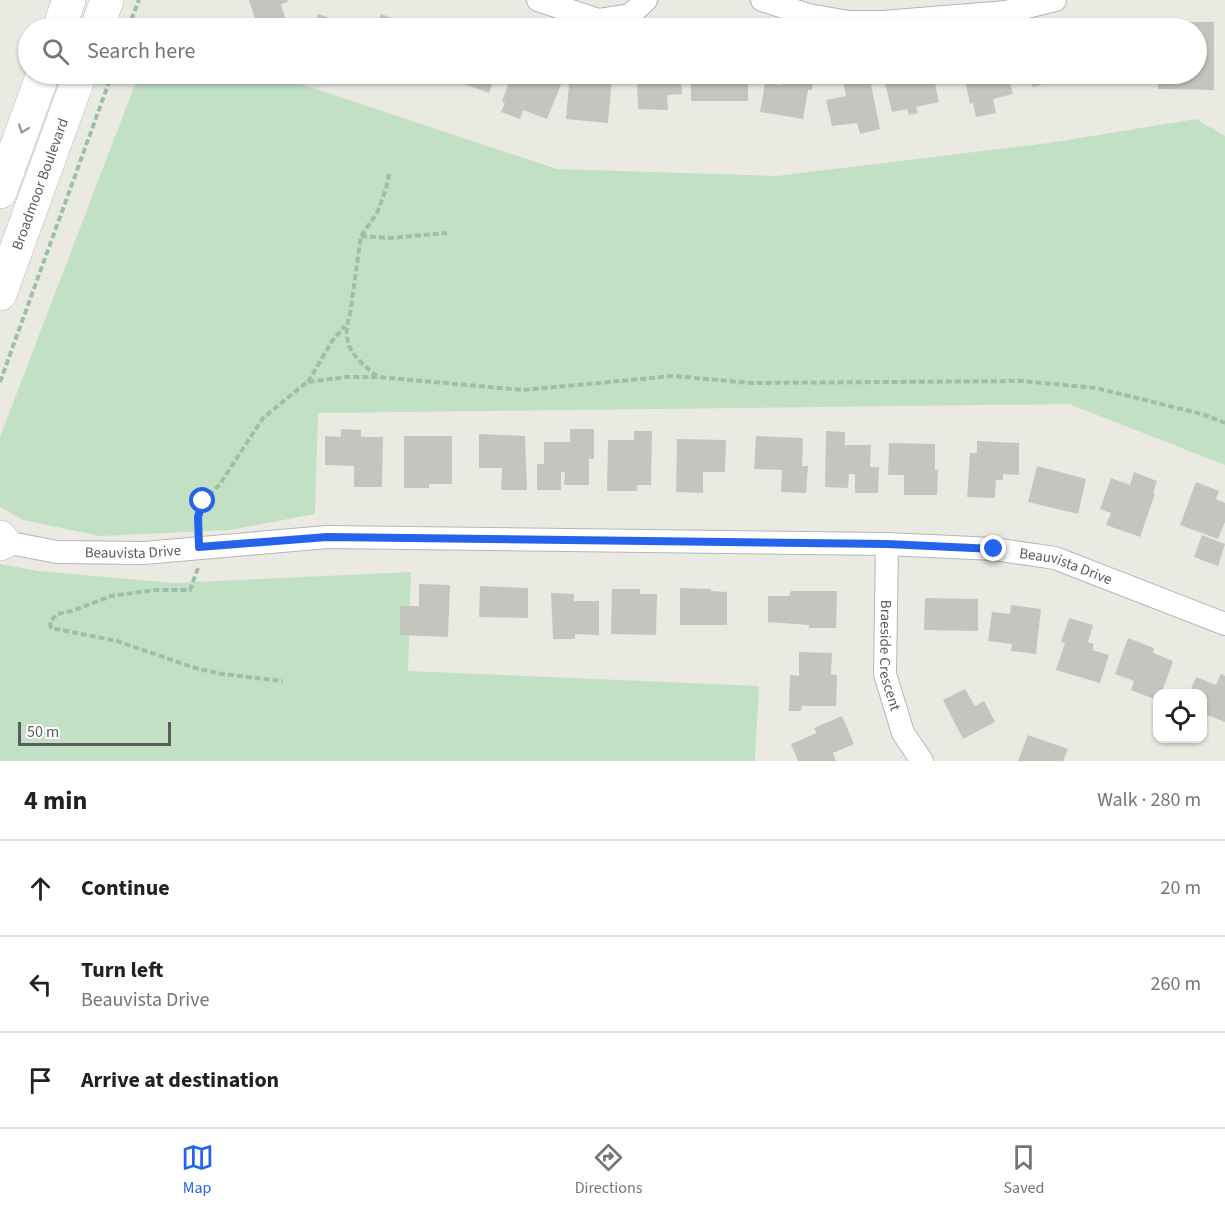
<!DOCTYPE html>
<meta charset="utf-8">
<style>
:root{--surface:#fff;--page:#f6f6f6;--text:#222;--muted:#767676;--line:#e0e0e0;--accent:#2563eb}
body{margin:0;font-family:"Source Sans 3",sans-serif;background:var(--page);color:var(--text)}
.controls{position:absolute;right:18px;bottom:18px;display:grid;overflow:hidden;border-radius:12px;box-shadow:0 2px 4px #0004}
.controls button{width:54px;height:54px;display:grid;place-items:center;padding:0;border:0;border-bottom:2px solid var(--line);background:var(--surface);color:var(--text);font:30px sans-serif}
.scale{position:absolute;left:18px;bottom:15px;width:153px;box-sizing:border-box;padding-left:6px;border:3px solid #5a5c60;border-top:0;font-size:16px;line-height:21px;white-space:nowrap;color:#5a5c60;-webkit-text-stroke:4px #fff;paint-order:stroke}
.stop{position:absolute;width:18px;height:18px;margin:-14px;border:4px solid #2563eb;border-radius:50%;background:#fff}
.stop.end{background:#2563eb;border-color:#fff;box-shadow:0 2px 6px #0008}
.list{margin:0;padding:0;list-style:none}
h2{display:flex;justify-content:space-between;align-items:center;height:78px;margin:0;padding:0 24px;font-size:26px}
h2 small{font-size:20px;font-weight:400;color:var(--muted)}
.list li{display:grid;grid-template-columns:39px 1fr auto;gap:18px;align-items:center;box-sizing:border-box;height:96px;padding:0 24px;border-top:2px solid var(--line)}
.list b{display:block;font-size:22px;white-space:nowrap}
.list p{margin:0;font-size:20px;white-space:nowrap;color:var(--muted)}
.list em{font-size:20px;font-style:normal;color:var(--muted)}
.icon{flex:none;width:33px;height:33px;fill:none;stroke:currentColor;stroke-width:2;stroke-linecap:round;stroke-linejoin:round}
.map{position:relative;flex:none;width:1225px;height:761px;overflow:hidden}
.search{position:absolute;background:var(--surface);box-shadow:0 2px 4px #0004;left:18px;right:18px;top:18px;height:66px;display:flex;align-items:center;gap:15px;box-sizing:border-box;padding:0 21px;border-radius:33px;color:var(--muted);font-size:22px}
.sheet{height:366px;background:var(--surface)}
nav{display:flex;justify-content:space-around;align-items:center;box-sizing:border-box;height:84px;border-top:2px solid var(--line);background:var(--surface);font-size:16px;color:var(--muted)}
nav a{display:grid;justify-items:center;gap:3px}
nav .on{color:var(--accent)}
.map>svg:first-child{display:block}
.green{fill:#c1e0c4}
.building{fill:#c6c4be}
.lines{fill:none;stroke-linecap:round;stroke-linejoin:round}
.minor-casing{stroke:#b4b6ba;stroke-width:24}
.secondary-casing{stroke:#b5b7bc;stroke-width:34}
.path{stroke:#9bc0a9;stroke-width:4;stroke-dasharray:6 3;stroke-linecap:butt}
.minor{stroke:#fff;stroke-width:22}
.secondary{stroke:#fff;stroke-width:33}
.oneway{stroke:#9c9da0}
.route{stroke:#2563eb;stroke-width:8}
.labels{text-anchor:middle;stroke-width:6;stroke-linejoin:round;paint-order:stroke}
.street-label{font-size:15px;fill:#5a5c60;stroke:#fff}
</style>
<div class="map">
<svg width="1225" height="761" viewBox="0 0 1225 761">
<rect width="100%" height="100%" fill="#ebeae2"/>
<g class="green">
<path d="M139,74H271L557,169L776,176L1049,143L1196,119L1225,136V465L1069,404L318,413L315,514L230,530L100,536L23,520L0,507V437Z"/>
<path d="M0,564L38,571L174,583L411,572L408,671L759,686L755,761H0Z"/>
</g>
<g class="building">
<path d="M249,0H287L288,2L281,4L287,24L273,28H258Z"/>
<path d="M318,14L342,22L340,28H313Z"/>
<path d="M381,14L421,28H376Z"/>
<path d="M1139,22L1140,28H1110V27Z"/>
<path d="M1186,22H1214V90L1158,89V74H1196V28H1186Z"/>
<path d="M436,74H496L489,93Z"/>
<path d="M512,74H540L562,82L547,119L523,110L520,119L501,112L505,103L502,101Z"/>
<path d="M570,74L612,77L608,123L566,119Z"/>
<path d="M642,74H681L682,94L667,95L668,110L638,109L637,82H643Z"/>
<path d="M691,74H738V77H748V101H691Z"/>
<path d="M783,74H814L812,90H808L803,119L760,112L765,83L781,85Z"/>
<path d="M854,74H869L880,129L860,134L857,123L832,126L826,100L846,96L842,76Z"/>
<path d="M933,74L939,102L916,107L918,113L909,115L907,109L892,112L885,83Z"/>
<path d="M961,74H1008L1013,94L993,99L996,113L976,117L973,103L970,104L965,80H962Z"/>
<path d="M1030,74H1075L1033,87Z"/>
<path d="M341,429L361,430V437H383L382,487H354V466L325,465V436L341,437Z"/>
<path d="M570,429H594V459H589V485H564L565,472H561V490H537V464H544V442H570Z"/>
<path d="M634,431H652L651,485H637V491H607L608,440H634Z"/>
<path d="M826,431L845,432V445H871L870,467H879L878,493H855V474H849L848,488L825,487Z"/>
<path d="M479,434L525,436L527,490H501L502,468H479Z"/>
<path d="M404,436H452V484H429V488H404Z"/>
<path d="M756,436L803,438L802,466H808L806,493L781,492L782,470L754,469Z"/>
<path d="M677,439L726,440L725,472H703V493L676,492Z"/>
<path d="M977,441L1019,443V475L1003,474V480H996L995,498L967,497L970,453H977Z"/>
<path d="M889,443L935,444V470H938L937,495H904V475H888Z"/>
<path d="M1037,466L1086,479L1078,514L1028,502Z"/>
<path d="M1134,472L1157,481L1153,493L1155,494L1140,537L1106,525L1111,513L1100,509L1111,478L1130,485Z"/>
<path d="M1196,482L1219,491L1216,499L1225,503V522L1218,539L1180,525Z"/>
<path d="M1202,535L1225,544L1218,566L1194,557Z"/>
<path d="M419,584L450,585L448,637L400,635V606H419Z"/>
<path d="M480,586L528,588V618L479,617Z"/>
<path d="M680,588L711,589V591L727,592V625H680Z"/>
<path d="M612,589H640V594H657L656,635L611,634Z"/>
<path d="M791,591H837L836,628H809V625L768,622V596H789Z"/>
<path d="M551,593L574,594V601H599V635L575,634V639H553Z"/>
<path d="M925,598L978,599V631L924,630Z"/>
<path d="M1011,605L1041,609L1036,654L1011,651L1012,644L988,641L992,612L1010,614Z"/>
<path d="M1069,618L1093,625L1088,642L1094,644L1092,650L1109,655L1100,683L1056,670L1065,643L1061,642Z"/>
<path d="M1128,638L1154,648L1153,653L1173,661L1162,692L1158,694L1157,700L1131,690L1134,681L1115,674Z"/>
<path d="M799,652L832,653L831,674L837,675L836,706H802L801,711H789L790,675L799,676Z"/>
<path d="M1221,674L1225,676V722L1202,713V694H1189L1196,677L1216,685Z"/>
<path d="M965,689L975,706L984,701L995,722L963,739L943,700Z"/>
<path d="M842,716L854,744L833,753L836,761H798L791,744L817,733L814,728Z"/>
<path d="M1028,735L1068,749L1063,761H1018Z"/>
</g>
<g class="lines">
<g class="minor-casing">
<g id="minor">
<path d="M538,0L598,20L630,15L646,0"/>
<path d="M762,0L808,15L849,22H883L1006,12L1055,0"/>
<path id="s1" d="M0,541L57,552L144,553L327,537L887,544L994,549L1055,558L1225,624"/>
<path id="s2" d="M887,544L885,674L903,733L922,761"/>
</g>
</g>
<g class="secondary-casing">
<g id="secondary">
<path d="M59,28L69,0"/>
<path d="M97,28L107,0"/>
<path d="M0,192L43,74"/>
<path id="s3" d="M0,294L80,74"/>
<path d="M0,537L4,542L0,544"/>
</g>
</g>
<g class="path">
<path d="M128,28L139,0"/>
<path d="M361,236L390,238L447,233"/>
<path d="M377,376C354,358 340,345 350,314L361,236L377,213L386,189L389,174"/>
<path d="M0,382L112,74"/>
<path d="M308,382L332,341L345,326"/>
<path d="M198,528V517L203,501L220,484L263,418L307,382L347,377H378L523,390L673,376L751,383L1022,381L1096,388L1202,414L1225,423"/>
<path d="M198,568L190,590H155L111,596L72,611L57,614L50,622L51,628L117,641L195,668L222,674L283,681"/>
</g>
<use href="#minor" class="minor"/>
<use href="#secondary" class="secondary"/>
</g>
<defs><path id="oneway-chevron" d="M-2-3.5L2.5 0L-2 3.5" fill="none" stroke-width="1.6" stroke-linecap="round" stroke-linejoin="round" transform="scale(1.5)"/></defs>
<use class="oneway" href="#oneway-chevron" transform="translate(23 129) rotate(110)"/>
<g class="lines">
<path class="route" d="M203,501L198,517L199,547L327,537L887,544L994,549"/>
</g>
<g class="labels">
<g class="street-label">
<text dy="5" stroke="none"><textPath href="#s3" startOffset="117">Broadmoor Boulevard</textPath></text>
<text dy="5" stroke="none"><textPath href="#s1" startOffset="134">Beauvista Drive</textPath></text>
<text dy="5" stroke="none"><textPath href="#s1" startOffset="1070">Beauvista Drive</textPath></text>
<text dy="5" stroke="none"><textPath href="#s2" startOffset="112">Braeside Crescent</textPath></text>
</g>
</g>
</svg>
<div class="controls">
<button><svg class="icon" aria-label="locate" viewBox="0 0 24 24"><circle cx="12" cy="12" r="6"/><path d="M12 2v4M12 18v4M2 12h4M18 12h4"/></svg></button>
</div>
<div class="scale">50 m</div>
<div class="stop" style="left:203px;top:501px"></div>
<div class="stop end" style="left:994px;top:549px"></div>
<div class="search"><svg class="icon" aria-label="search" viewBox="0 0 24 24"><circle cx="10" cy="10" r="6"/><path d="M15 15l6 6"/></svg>Search here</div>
</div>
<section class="sheet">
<h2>4 min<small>Walk · 280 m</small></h2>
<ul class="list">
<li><svg class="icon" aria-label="ahead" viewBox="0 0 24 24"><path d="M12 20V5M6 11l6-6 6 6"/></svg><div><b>Continue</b></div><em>20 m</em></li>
<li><svg class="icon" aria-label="left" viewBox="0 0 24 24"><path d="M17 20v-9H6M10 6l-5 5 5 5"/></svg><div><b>Turn left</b><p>Beauvista Drive</p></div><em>260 m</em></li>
<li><svg class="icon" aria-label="arrive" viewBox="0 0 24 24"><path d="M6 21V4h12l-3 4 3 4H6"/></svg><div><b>Arrive at destination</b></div></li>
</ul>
</section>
<nav>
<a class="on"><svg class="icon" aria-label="map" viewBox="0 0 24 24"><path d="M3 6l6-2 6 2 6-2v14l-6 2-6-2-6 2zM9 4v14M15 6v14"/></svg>Map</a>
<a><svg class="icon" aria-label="directions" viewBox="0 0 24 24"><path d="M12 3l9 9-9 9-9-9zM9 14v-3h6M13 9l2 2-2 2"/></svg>Directions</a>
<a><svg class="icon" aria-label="saved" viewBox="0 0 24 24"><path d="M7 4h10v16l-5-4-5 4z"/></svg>Saved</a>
</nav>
